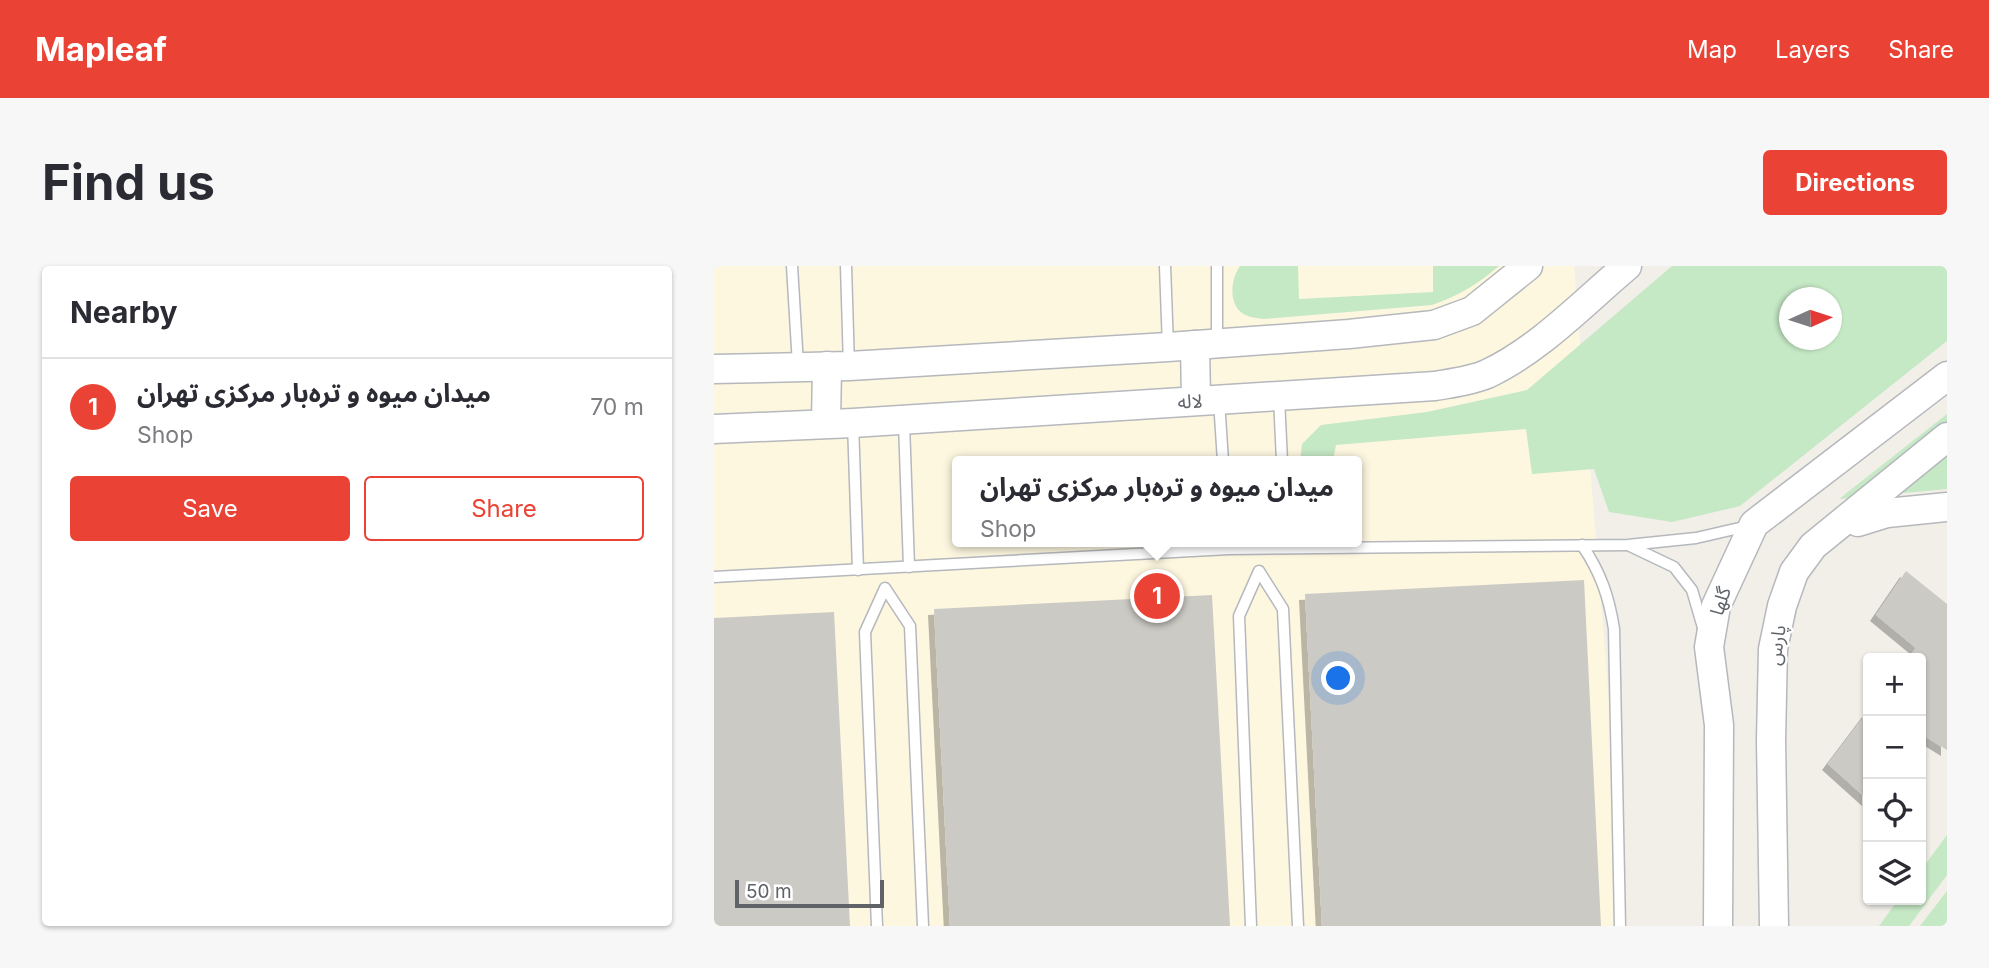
<!DOCTYPE html>
<meta charset="utf-8">
<style>
:root{--surface:#fff;--page:#f7f7f7;--text:#2b2b33;--muted:#7c7c81;--line:#e1e1e2;--accent:#ea4335}
body{margin:0;font-family:Inter,"Noto Sans Arabic",sans-serif;background:var(--page);color:var(--text)}
.controls{position:absolute;right:21px;bottom:21px;display:grid;overflow:hidden;border-radius:7px;box-shadow:0 2px 5px #0004}
.controls button{width:63px;height:63px;display:grid;place-items:center;padding:0;border:0;border-bottom:2px solid var(--line);background:var(--surface);color:var(--text);font:35px sans-serif}
.compass{position:absolute;left:1065px;top:21px;width:63px;height:63px;border-radius:50%;background:var(--surface);box-shadow:0 2px 5px #0004;rotate:87deg}
.scale{position:absolute;left:21px;bottom:18px;width:149px;box-sizing:border-box;padding-left:7px;border:4px solid #5f6368;border-top:0;font-size:19px;line-height:24px;white-space:nowrap;color:#5f6368;-webkit-text-stroke:5px #fff;paint-order:stroke}
.you{position:absolute;left:625px;top:413px;width:24px;height:24px;margin:-18px;border:5px solid #fff;border-radius:50%;background:#1a73e8;box-shadow:0 0 0 10px #1a73e833}
.badge{display:grid;place-items:center;width:46px;height:46px;border-radius:50%;background:var(--accent);color:#fff;font-size:23px;font-weight:700}
.pin{position:absolute;translate:-50% -50%;border:4px solid #fff;box-shadow:0 2px 7px #0006}
.popup{position:absolute;left:238px;top:190px;width:410px;height:91px;box-sizing:border-box;display:grid;place-content:center;border-radius:7px;background:var(--surface);filter:drop-shadow(0 2px 5px #0005);font-size:23px;white-space:nowrap;color:var(--muted)}
.popup b{font-size:26px;color:var(--text)}
.popup::after{content:'';position:absolute;left:50%;top:100%;margin-left:-14px;border:14px solid transparent;border-top-color:var(--surface)}
.list{margin:0;padding:0;list-style:none}
h2{display:flex;justify-content:space-between;align-items:center;height:91px;margin:0;padding:0 28px;font-size:30px}
h2 small{font-size:23px;font-weight:400;color:var(--muted)}
.list li{display:grid;grid-template-columns:46px 1fr auto;gap:21px;align-items:center;box-sizing:border-box;height:98px;padding:0 28px;border-top:2px solid var(--line)}
.list b{display:block;font-size:26px;white-space:nowrap}
.list p{margin:0;font-size:23px;white-space:nowrap;color:var(--muted)}
.list em{font-size:23px;font-style:normal;color:var(--muted)}
.actions{display:flex;gap:14px;padding:21px 28px}
.actions a{flex:1;padding:16px 0;border:2px solid var(--accent);border-radius:7px;text-align:center;font-size:24px;color:var(--accent)}
.actions .main{background:var(--accent);color:#fff}
.icon{flex:none;width:38px;height:38px;fill:none;stroke:currentColor;stroke-width:2;stroke-linecap:round;stroke-linejoin:round}
.map{position:relative;flex:none;width:1233px;height:660px;overflow:hidden;border-radius:7px}
header{display:flex;align-items:center;gap:42px;box-sizing:border-box;height:98px;padding:0 35px;background:var(--accent);color:#fff}
header strong{font-size:33px}
nav{display:flex;gap:38px;margin-inline-start:auto;font-size:24px}
.intro{display:flex;align-items:center;justify-content:space-between;box-sizing:border-box;height:168px;padding:0 42px}
h1{margin:0;font-size:49px}
.button{padding:18px 32px;border-radius:7px;background:var(--accent);color:#fff;font-size:24px;font-weight:700}
main{display:flex;gap:42px;padding:0 42px}
aside{flex:1;background:var(--surface);border-radius:7px;box-shadow:0 2px 5px #0004}
.map>svg:first-child{display:block}
.commercial{fill:#fef7e0;fill-rule:evenodd}
.green{fill:#c5e8c5;fill-rule:evenodd}
.building{fill:#cccac5;filter:url(#shadow)}
.lines{fill:none;stroke-linecap:round;stroke-linejoin:round}
.service-casing{stroke:#b5b8bc;stroke-width:13}
.tertiary-casing{stroke:#b5b8bc;stroke-width:31}
.service{stroke:#fff;stroke-width:10}
.tertiary{stroke:#fff;stroke-width:28}
.labels{text-anchor:middle;stroke-width:5;stroke-linejoin:round;paint-order:stroke}
.street-label{font-size:19px;fill:#5f6368;stroke:#fff}
</style>
<header>
<strong>Mapleaf</strong>
<nav><a>Map</a><a>Layers</a><a>Share</a></nav>
</header>
<div class="intro"><h1>Find us</h1><a class="button">Directions</a></div>
<main>
<aside>
<h2>Nearby<small></small></h2>
<ul class="list">
<li><span class="badge">1</span><div><b>میدان میوه و تره‌بار مرکزی تهران</b><p>Shop</p></div><em>70 m</em></li>
</ul>
<div class="actions"><a class="main">Save</a><a>Share</a></div>
</aside>
<div class="map">
<svg width="1233" height="660" viewBox="0 0 1233 660">
<defs>
<filter id="shadow"><feDropShadow dx="-6" dy="6" stdDeviation="0" flood-color="#0004"/></filter>
</defs>
<rect width="100%" height="100%" fill="#f1efe8"/>
<path class="commercial" d="M0,0H860L913,660H0ZM244,195H642V276H244Z"/>
<g class="green">
<path d="M526,0H584L585,33L719,26V0H785C764,18 744,30 718,39L549,53C543,52 533,51 528,47C514,37 517,12 526,0Z"/>
<path d="M958,0H1233V75L1026,240L958,256L895,246L880,203L818,208L812,163L622,179L619,195H586L588,178L607,159L713,146L813,124ZM1076,32H1118V74H1076Z"/>
<path d="M1233,148V223L1125,233Z"/>
<path d="M1233,569V609L1195,660H1165L1184,634H1207V604Z"/>
<path d="M1233,625V660H1206Z"/>
</g>
<g class="building">
<path d="M1192,305L1233,338V484L1207,468V392H1194L1202,382L1162,349Z"/>
<path d="M870,314L887,660H608L591,328Z"/>
<path d="M498,329L516,660H236L220,343Z"/>
<path d="M120,346L136,660H0V352Z"/>
<path d="M1154,445V534L1114,498Z"/>
</g>
<g class="lines">
<g class="service-casing">
<g id="service">
<path d="M78,0L84,99"/>
<path d="M132,0L135,100"/>
<path d="M451,0L454,81"/>
<path d="M503,0V77"/>
<path d="M565,132L568,195"/>
<path d="M505,135L509,195"/>
<path d="M139,157L144,304"/>
<path d="M190,157L195,301"/>
<path d="M868,279C887,307 895,331 900,363L906,660"/>
<path d="M916,280L960,301L978,324L990,365"/>
<path d="M0,311L515,283L914,279L982,272L1034,260"/>
<path d="M163,660L151,366L171,322L196,360L209,660"/>
<path d="M537,660L525,350L545,305L569,343L584,660"/>
</g>
</g>
<g class="tertiary-casing">
<g id="tertiary">
<path d="M481,79L482,134"/>
<path d="M0,103L135,100L454,81L635,68L720,59L758,45L814,0"/>
<path d="M112,157L113,100"/>
<path d="M0,163L139,157L721,120C738,117 757,115 773,108C826,83 869,37 913,0"/>
<path d="M1144,256L1173,247L1233,241"/>
<path d="M1004,660L1005,459L995,381L1002,340L1040,258L1233,110"/>
<path d="M1060,660L1057,474L1059,383L1068,340L1080,306L1099,280L1233,171"/>
</g>
</g>
<use href="#service" class="service"/>
<use href="#tertiary" class="tertiary"/>
</g>
<g class="labels">
<g class="street-label">
<text transform="translate(476 135) rotate(-2)" y="7">لاله</text>
<text transform="translate(1006 335) rotate(-72)" y="7">گلها</text>
<text transform="translate(1062 379) rotate(-82)" y="7">پارس</text>
</g>
</g>
</svg>
<div class="controls">
<button>+</button>
<button>−</button>
<button><svg class="icon" aria-label="locate" viewBox="0 0 24 24"><circle cx="12" cy="12" r="6"/><path d="M12 2v4M12 18v4M2 12h4M18 12h4"/></svg></button>
<button><svg class="icon" aria-label="layers" viewBox="0 0 24 24"><path d="M12 4l9 5-9 5-9-5zM3 14l9 5 9-5"/></svg></button>
</div>
<svg class="compass" viewBox="-18 -18 36 36"><path d="M0-13l5 13h-10z" fill="#e53935"/><path d="M0 13l5-13h-10z" fill="#7c7c81"/></svg>
<div class="scale">50 m</div>
<div class="you"></div>
<div class="pin badge" style="left:443px;top:330px">1</div>
<div class="popup"><b>میدان میوه و تره‌بار مرکزی تهران</b>Shop</div>
</div>
</main>
